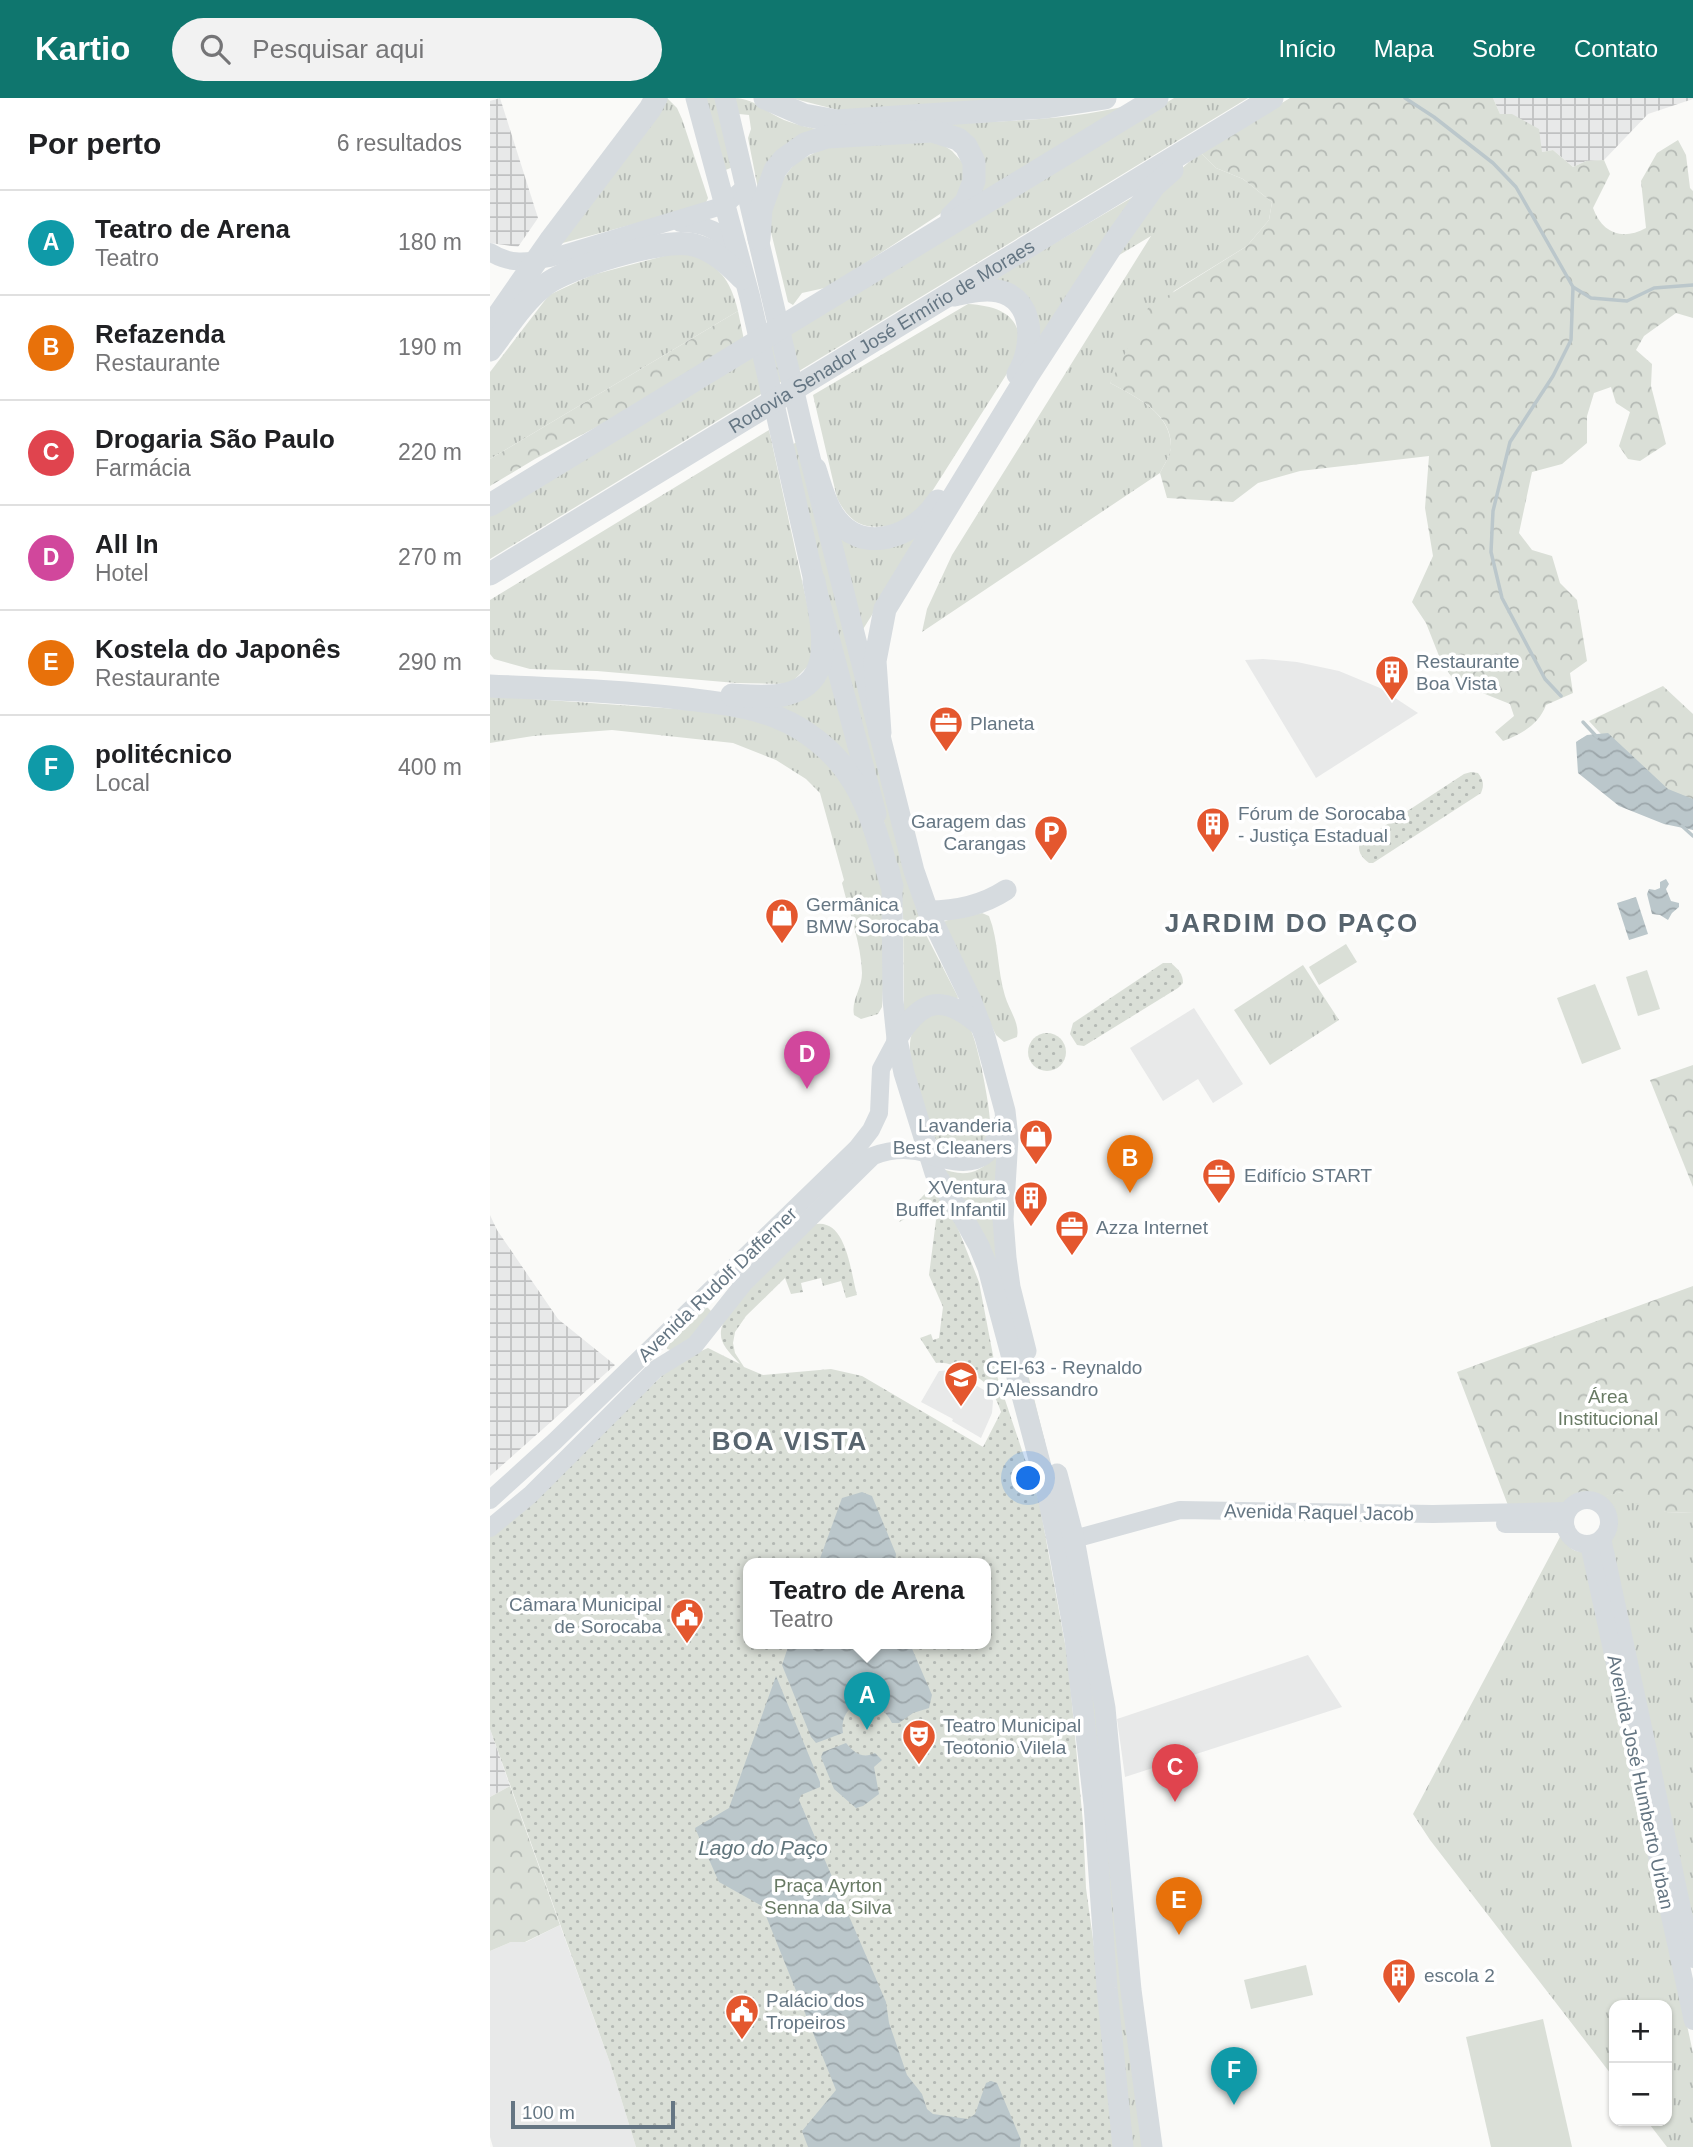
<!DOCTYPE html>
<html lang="pt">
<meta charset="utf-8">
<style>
:root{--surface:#fff;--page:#f2f2f2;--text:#202124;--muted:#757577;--line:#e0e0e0;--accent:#0f766e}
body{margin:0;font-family:Helvetica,sans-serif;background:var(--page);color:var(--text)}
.controls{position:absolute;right:21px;bottom:21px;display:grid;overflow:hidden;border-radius:14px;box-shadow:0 2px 5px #0004}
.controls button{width:63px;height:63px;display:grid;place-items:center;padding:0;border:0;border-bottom:2px solid var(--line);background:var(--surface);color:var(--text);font:35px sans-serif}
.scale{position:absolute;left:21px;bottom:18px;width:164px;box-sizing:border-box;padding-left:7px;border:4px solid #657683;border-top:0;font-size:19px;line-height:24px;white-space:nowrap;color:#657683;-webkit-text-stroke:5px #fff;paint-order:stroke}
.you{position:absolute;left:539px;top:1381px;width:24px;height:24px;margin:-18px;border:5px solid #fff;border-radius:50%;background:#1a73e8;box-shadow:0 0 0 10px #1a73e833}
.badge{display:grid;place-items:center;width:46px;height:46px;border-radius:50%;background:var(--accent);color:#fff;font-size:23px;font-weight:700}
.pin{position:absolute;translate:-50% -58px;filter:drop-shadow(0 2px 4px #0008)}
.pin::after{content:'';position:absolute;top:37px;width:24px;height:21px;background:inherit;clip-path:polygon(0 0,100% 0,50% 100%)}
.popup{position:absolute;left:253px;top:1460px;width:248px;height:91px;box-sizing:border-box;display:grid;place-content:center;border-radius:14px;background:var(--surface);filter:drop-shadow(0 2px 5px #0005);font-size:23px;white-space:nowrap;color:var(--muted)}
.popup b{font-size:26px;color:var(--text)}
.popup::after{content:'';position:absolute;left:50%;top:100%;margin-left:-14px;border:14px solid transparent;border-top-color:var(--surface)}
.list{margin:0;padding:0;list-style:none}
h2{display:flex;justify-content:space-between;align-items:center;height:91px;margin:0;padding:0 28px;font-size:30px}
h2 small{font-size:23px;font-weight:400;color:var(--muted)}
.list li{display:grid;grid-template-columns:46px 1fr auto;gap:21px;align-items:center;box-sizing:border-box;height:105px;padding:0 28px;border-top:2px solid var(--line)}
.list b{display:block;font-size:26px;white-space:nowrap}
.list p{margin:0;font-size:23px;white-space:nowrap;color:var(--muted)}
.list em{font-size:23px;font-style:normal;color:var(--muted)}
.icon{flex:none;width:38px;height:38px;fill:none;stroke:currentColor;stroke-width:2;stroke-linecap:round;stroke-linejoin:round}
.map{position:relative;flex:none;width:1203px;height:2049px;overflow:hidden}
header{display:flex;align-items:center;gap:42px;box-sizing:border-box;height:98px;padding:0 35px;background:var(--accent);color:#fff}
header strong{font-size:33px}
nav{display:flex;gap:38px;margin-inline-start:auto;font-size:24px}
.search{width:490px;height:63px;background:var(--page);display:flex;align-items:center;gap:18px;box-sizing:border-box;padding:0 24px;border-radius:38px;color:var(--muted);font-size:26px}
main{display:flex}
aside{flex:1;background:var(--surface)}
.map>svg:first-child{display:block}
.built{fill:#e8e9e9}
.industrial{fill:url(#industrial-grid)}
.grass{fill:url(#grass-tufts)}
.forest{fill:url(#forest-crowns)}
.park{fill:url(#park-dots);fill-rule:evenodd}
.garden{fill:#dadfd7}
.water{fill:url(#water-waves)}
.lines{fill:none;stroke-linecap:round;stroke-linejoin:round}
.stream{stroke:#bbc7cb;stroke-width:3.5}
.secondary{stroke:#d6dbdf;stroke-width:18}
.primary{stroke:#d6dbdf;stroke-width:21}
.highway{stroke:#d6dbdf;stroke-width:23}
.labels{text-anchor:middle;stroke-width:7;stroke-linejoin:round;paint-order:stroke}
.street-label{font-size:19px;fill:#657683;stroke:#fff}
.poi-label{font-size:19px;fill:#657683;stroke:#fff;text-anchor:start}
.park-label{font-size:19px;fill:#687a64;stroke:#fff}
.water-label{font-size:21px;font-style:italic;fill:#60757c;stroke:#fff}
.district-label{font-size:26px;font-weight:bold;letter-spacing:2px;fill:#57646e;stroke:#fff}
</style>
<header>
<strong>Kartio</strong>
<div class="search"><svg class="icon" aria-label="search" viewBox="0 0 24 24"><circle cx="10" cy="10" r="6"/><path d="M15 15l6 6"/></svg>Pesquisar aqui</div>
<nav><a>Início</a><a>Mapa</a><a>Sobre</a><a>Contato</a></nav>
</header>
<main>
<aside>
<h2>Por perto<small>6 resultados</small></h2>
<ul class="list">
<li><span class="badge" style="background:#0f9aa8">A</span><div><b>Teatro de Arena</b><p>Teatro</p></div><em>180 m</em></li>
<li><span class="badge" style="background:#e8710a">B</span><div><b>Refazenda</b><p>Restaurante</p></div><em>190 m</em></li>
<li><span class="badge" style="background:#e0444e">C</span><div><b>Drogaria São Paulo</b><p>Farmácia</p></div><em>220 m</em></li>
<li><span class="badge" style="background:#d1479c">D</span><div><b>All In</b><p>Hotel</p></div><em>270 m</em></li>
<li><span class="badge" style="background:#e8710a">E</span><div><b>Kostela do Japonês</b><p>Restaurante</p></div><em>290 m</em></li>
<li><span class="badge" style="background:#0f9aa8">F</span><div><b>politécnico</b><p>Local</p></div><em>400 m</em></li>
</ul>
</aside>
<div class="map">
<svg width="1203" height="2049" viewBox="0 0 1203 2049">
<defs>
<pattern id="industrial-grid" width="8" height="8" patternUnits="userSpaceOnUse" patternTransform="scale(1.75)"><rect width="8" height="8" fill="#e8e9e9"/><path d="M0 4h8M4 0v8" fill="none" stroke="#c0c1c2"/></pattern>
<pattern id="grass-tufts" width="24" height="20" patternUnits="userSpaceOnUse" patternTransform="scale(1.75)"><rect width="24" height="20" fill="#dadfd7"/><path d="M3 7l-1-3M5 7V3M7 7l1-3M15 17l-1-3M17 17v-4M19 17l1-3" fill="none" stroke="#b4b9b4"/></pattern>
<pattern id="forest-crowns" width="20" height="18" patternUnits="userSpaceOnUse" patternTransform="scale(1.75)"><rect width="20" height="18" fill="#dadfd7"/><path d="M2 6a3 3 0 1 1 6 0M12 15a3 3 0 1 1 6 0" fill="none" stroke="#b4b9b4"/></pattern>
<pattern id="park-dots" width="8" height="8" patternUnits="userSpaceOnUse" patternTransform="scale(1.75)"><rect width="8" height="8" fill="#dadfd7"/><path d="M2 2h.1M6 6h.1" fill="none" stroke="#b4b9b4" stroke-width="1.8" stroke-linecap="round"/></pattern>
<pattern id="water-waves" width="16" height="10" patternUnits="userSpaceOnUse" patternTransform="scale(1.75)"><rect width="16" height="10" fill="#bbc7cb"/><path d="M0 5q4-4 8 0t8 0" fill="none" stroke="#9ca6aa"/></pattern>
</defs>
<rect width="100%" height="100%" fill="#fafaf8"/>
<g class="built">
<path d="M773,561L807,564L849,573L890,590L928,615L826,680L755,562Z"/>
<path d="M704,910L753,986L723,1005L708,981L673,1003L640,950Z"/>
<path d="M460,1272L499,1295L503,1303L502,1315L491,1340L462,1323L463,1321L431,1304L449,1273Z"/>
<path d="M818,1557L852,1609L635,1679L627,1621Z"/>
<path d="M70,1827L120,1965L146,2049H3L0,2039V1853L21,1844H36Z"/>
</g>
<g class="industrial">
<path d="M10,0L48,120L28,149L0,145V3Z"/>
<path d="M1003,0H1203V1L1158,16L1114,62L1096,63L1083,69L1063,52L1052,54L1010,16Z"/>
<path d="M0,1117L7,1132L68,1221L125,1267L0,1378Z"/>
<path d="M0,1631L20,1688L0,1699Z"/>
</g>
<g class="grass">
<path d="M177,0L187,10L192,21L218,100L215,107L69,146Z"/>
<path d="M215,0H227L243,69L233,73Z"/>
<path d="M244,0C264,0 275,14 294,22C307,27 322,31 337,32L269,96L258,40L261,31L259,17L249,16Z"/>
<path d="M301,0H574L352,13Z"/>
<path d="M684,0H758L0,461V417Z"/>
<path d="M640,7L486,100L489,64L434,27C503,23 573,24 640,7Z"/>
<path d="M449,44L462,53L473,65L475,77L468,101L450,116L339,189L312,195L303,207L298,204L280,130L282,105L292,82L305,65L343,45Z"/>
<path d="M711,55L726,70L753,81L782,104L779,122L757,148L684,193L620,285C646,299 682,315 681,350C680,358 674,367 670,375L432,534L437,511L462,457L661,138L616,165C645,127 672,82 711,55Z"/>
<path d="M643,99L538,270L544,230L495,186Z"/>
<path d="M193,153C227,166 239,177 248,213L0,361V274L59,197L102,177Z"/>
<path d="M478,206C511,208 533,218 530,255L434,406L419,425C385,430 365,436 347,400L323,297Z"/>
<path d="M279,332L325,542V561L300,586L246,585L107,573L40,571L4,561L0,556V502Z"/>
<path d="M310,342L421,793L433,831L468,899L466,904L414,914L413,814L409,784L300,348Z"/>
<path d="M449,410L370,536L348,434L375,445Z"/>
<path d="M335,558L369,681L273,603L293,601Z"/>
<path d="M0,598L245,615L286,625L342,667L366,702L395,791L397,821L392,909L388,916L371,921L364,917C361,902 372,891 372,875C371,845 359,814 352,785L354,782L330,695L316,681L286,662L243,645L122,632L43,638L0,645Z"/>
<path d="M492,815L499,818C509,843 507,872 515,898C519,912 530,925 527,939L514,944L506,937L452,831L451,825L458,822Z"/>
<path d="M813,867L849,922L780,967L744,912Z"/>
<path d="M457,914C464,919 474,924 480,931C487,940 503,1020 500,1032C497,1045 484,1051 473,1057C467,1055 458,1053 453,1049C435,1037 413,954 422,936C428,921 443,916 457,914Z"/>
<path d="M505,1058L509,1063L511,1167L581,1449L597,1530L655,2049H640L607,1678L513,1205L450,1070C473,1079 488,1077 505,1058Z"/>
<path d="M217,1209L222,1214L211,1232L184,1253L177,1251V1247Z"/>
<path d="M1135,1393L1176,1414L1203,1415V1835L1118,1440C1126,1420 1127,1410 1106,1400Z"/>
<path d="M1071,1437C1076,1447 1083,1456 1095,1453L1203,1955V2049H1177L1157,2023H1177V1907H1124V1980L940,1742L923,1716Z"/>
</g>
<g class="forest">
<path d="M800,0H1003L1010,16H1022L1049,31L1052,54L1063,52L1083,69L1096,63L1114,62L1120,76L1103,110C1112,135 1132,143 1156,130L1151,83L1167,55L1188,42L1196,57L1200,90L1203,93V220L1186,215L1154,238L1146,252L1162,266L1161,288L1176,346L1150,363L1138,361L1129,348L1140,314L1126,305L1121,289L1104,295L1097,318V345L1072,366L1042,374L1029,435L1042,452L1062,458L1070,485L1087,502L1097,563L1080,575L1083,595L1056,607C1049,626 1032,636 1013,643L1005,634L1024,618L1020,606L965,584L951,563L936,525L922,504L943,458L935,410L939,358L810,373L768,385L743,404L677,400L670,375C674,367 680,358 681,349C682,315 646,299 620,285L658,210L757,148L779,122L782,104L753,81L726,70L711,55Z"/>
<path d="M248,213L254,242L124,320L45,361L0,388V361Z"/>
<path d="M1173,588L1203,616V732L1171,702L1099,623Z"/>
<path d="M1203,967V1089L1160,982Z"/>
<path d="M1203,1188V1415L1176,1414L1141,1404L1135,1393L1024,1423L967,1274Z"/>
<path d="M20,1688L70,1827L35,1844H21L0,1853V1699Z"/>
</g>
<g class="park">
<path d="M981,674L988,675C994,683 994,687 991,695L883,765H879C871,759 867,753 870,744L974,676Z"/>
<path d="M673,865H681C688,871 693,876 693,885L688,890L594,948L587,947L580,936L583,925Z"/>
<circle cx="557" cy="954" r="19"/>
<path d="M443,1087L463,1118L489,1184L507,1278L549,1403L578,1562L593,1725L596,1790L608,1878L623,2049H146L120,1965L0,1631V1433L33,1407L188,1263L218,1250L250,1266C231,1246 224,1239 239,1213L319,1128C356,1114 360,1172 367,1197L356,1200L351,1183L333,1188L331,1180L311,1185L313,1194L301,1196L295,1180L256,1218L245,1234L243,1245L245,1255L254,1269L273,1277L341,1271L372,1278L493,1349L511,1314C503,1291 496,1282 474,1272C463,1267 457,1264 446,1265L430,1240L441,1236L443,1242L449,1240L453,1209L439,1177L446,1122L442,1113H431L409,1124ZM258,1466H496V1546H258Z"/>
</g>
<g class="garden">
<path d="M856,846L867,864L829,887L819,869Z"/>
<path d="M1157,872L1170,911L1148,918L1136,879Z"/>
<path d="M1105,886L1131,951L1092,966L1067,900Z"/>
<path d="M816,1867L823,1897L761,1911L754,1882Z"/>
<path d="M1053,1921L1082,2049H1001L976,1939Z"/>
</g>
<g class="water">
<path d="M1118,635L1178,691L1203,701V732L1174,726L1129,708L1088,675L1086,644L1097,637Z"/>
<path d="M1176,781L1179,786L1176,791L1181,803L1189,805V809L1182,815L1178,822L1170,817L1162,816L1157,796L1159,791L1165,792L1170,790V784Z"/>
<path d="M1146,799L1158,836L1139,842L1127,805Z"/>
<path d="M372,1394L382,1398L406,1456L405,1466H328L352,1400Z"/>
<path d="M299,1546H420L442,1597L439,1610L423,1615L409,1625H402C387,1594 348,1602 353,1635L326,1645L321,1639L292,1567Z"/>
<path d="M286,1578L330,1684V1689L311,1697L309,1702L396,1904L399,1925L417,1977L432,1996L437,2011L443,2016L478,2021L485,2016L496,1985L501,1983L507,1985L531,2042L530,2049H318L312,2033L346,1992L272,1808L229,1784L205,1730L239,1710Z"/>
<path d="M356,1645C364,1655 373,1661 385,1655L392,1662L384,1669L389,1696L373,1708L366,1710L344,1691L331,1659L333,1654Z"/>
</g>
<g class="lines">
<g class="stream">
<path d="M915,0L944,19L1003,65L1026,89L1083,189L1081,242L1063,278L1020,344L1003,413L1001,454L1012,500L1055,581L1071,598"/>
<path d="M1083,189L1101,200L1137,203L1164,190L1203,187"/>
<path d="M1093,624L1107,639"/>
<path d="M1192,728L1203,738"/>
</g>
<g class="secondary">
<path d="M190,125C213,125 236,133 243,156"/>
<path d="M0,154C19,167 38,164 60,160L235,107L254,90V86"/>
<path d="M0,1402L65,1343L367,1050L381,1032L389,1015L391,971L407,941"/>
<circle cx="1097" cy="1424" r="22"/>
<path d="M1015,1426H1075"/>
<path d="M0,1430L40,1397L166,1271L205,1247L255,1184L383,1058C401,1051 420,1050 439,1056"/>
<path d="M1112,1440L1203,1861"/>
<path d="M584,1441L690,1412L943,1416L1078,1413"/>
<path d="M1099,1446L1203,1923"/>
</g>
<g class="primary">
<path d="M206,0L260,200L324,483L386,716"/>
<path d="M235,0L312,328L424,773L438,813L481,902L495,939L515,1013L518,1040L513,1121L516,1160L520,1189L536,1253"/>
<path d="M399,771L402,788L403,902L407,941L414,975L445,1075L473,1119L489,1148L498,1170L554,1380L569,1451L585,1541L604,1706L617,1890L633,2049"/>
<path d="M438,813C465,813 493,807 516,792"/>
<path d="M407,941C432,899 454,896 491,928"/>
<path d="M439,1056C477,1067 500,1068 513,1025"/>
<path d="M567,1376L584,1441L615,1610L641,1892L662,2049"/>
</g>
<g class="highway">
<path d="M275,0L314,17L347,23L556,9L615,0"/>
<path d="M269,141L271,111L285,72L294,61L315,46L337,39L442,33L468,41L476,48L484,64V83L476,104L462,118"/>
<path d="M464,197C478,194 494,190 508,193C546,201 544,250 528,276"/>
<path d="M0,229L60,143L160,11L166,0"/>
<path d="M0,252C17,230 33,204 55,187C79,169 169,142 199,146C220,149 238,165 252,180"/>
<path d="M325,371C330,386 334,403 343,417C371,459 425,439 448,403"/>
<path d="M0,407L667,0"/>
<path id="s1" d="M0,476L782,0"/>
<path d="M0,588C66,591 132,593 197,601C229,605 262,608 291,621C315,631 342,652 357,674C381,707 390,750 402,788"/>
<path d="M242,597C260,598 279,600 297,596C350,583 330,520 324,483"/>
<path d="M390,635L385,563L395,511L538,277L625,143L664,88L682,72"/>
</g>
</g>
<defs>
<g id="building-pin" transform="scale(1.75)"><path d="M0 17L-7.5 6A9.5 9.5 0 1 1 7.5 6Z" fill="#e4572e" stroke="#fff"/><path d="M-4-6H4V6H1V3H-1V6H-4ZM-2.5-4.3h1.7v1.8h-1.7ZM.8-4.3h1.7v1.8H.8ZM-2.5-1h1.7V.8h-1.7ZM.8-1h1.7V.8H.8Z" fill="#fff"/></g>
<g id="office-pin" transform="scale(1.75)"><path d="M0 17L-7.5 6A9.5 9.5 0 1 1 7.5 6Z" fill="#e4572e" stroke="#fff"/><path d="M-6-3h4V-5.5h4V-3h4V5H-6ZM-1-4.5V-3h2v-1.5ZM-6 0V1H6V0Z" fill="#fff"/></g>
<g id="parking-pin" transform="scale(1.75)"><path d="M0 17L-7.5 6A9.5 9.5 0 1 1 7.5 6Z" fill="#e4572e" stroke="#fff"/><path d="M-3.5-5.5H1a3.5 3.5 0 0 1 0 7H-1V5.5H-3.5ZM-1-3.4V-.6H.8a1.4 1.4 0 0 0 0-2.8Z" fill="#fff"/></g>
<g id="shop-pin" transform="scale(1.75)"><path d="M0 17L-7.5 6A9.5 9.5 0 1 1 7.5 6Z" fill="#e4572e" stroke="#fff"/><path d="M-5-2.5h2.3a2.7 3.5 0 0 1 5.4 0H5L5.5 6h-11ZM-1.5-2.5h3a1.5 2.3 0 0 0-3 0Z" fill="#fff"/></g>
<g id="school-pin" transform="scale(1.75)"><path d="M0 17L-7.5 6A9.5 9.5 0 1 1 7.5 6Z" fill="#e4572e" stroke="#fff"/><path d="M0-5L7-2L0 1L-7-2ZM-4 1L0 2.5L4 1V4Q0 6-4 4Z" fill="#fff"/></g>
<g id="civic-pin" transform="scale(1.75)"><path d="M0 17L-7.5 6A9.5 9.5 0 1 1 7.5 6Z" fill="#e4572e" stroke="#fff"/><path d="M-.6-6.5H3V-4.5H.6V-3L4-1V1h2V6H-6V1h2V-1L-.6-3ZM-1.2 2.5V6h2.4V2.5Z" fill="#fff"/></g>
<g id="theatre-pin" transform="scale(1.75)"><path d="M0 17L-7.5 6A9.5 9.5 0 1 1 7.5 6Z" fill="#e4572e" stroke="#fff"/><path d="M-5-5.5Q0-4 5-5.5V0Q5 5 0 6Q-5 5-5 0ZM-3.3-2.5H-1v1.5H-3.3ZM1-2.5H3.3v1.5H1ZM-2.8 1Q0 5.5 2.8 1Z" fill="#fff"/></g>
</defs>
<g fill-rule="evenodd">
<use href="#building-pin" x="902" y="574"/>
<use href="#office-pin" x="456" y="625"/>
<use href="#building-pin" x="723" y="726"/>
<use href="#parking-pin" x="561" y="734"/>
<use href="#shop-pin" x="292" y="817"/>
<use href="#shop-pin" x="546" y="1038"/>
<use href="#office-pin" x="729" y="1077"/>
<use href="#building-pin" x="541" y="1100"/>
<use href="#office-pin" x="582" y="1129"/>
<use href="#school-pin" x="471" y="1280"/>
<use href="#civic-pin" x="197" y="1517"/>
<use href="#theatre-pin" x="429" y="1638"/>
<use href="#building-pin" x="909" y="1877"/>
<use href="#civic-pin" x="252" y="1913"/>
</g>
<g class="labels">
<g class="street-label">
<text dy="7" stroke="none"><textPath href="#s1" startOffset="458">Rodovia Senador José Ermírio de Moraes</textPath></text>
<text transform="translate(227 1186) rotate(-44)" y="7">Avenida Rudolf Dafferner</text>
<text transform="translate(829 1414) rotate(1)" y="7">Avenida Raquel Jacob</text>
<text transform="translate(1151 1684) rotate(78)" y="7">Avenida José Humberto Urban</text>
</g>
<g class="poi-label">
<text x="926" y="570">Restaurante<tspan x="926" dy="22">Boa Vista</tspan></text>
<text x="480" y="632">Planeta</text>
<text x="748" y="722">Fórum de Sorocaba<tspan x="748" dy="22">- Justiça Estadual</tspan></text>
<text x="536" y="730" text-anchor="end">Garagem das<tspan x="536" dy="22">Carangas</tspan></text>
<text x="316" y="813">Germânica<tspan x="316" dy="22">BMW Sorocaba</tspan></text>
<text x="522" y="1034" text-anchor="end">Lavanderia<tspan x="522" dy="22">Best Cleaners</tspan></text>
<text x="754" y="1084">Edifício START</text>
<text x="516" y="1096" text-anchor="end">XVentura<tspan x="516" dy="22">Buffet Infantil</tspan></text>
<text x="606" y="1136">Azza Internet</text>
<text x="496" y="1276">CEI-63 - Reynaldo<tspan x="496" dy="22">D'Alessandro</tspan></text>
<text x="172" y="1513" text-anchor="end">Câmara Municipal<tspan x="172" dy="22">de Sorocaba</tspan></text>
<text x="453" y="1634">Teatro Municipal<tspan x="453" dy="22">Teotonio Vilela</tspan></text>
<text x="934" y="1884">escola 2</text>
<text x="276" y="1909">Palácio dos<tspan x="276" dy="22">Tropeiros</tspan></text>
</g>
<g class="park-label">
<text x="1118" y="1305">Área<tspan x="1118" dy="22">Institucional</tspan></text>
<text x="338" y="1794">Praça Ayrton<tspan x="338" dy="22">Senna da Silva</tspan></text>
</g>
<g class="water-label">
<text x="273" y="1757">Lago do Paço</text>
</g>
<g class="district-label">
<text x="802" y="834">JARDIM DO PAÇO</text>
<text x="300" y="1352">BOA VISTA</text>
</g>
</g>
</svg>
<div class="controls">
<button>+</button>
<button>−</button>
</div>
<div class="scale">100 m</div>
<div class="you"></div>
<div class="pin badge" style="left:377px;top:1632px;background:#0f9aa8">A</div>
<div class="popup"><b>Teatro de Arena</b>Teatro</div>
<div class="pin badge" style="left:640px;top:1095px;background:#e8710a">B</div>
<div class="pin badge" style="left:685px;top:1704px;background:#e0444e">C</div>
<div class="pin badge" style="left:317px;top:991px;background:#d1479c">D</div>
<div class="pin badge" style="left:689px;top:1837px;background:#e8710a">E</div>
<div class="pin badge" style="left:744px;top:2007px;background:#0f9aa8">F</div>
</div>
</main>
